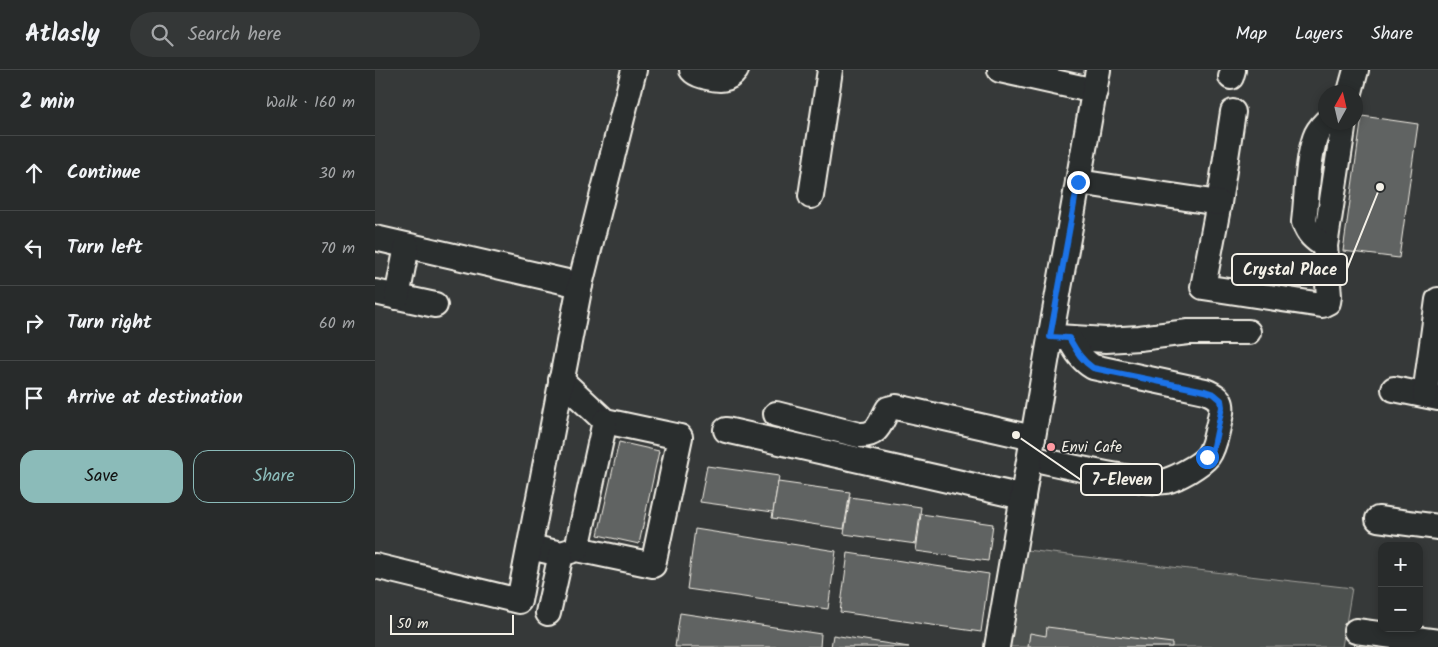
<!DOCTYPE html>
<meta charset="utf-8">
<style>
:root{--surface:#282b2b;--page:#343737;--text:#f1f3f6;--muted:#a5a7a9;--line:#444747;--accent:#8bbbb9}
body{margin:0;font-family:Kalam,sans-serif;background:var(--page);color:var(--text)}
.controls{position:absolute;right:15px;bottom:15px;display:grid;overflow:hidden;border-radius:10px;box-shadow:0 2px 8px #0003}
.controls button{width:45px;height:45px;display:grid;place-items:center;padding:0;border:0;border-bottom:1px solid var(--line);background:var(--surface);color:var(--text);font:25px sans-serif}
.compass{position:absolute;left:943px;top:15px;width:45px;height:45px;border-radius:50%;background:var(--surface);box-shadow:0 2px 8px #0003;rotate:8deg}
.scale{position:absolute;left:15px;bottom:12px;width:124px;box-sizing:border-box;padding-left:5px;border:2px solid #f4f1e8;border-top:0;font-size:14px;line-height:18px;white-space:nowrap;color:#f4f1e8;-webkit-text-stroke:4px #2a2d2e;paint-order:stroke}
.stop{position:absolute;width:15px;height:15px;margin:-11px;border:4px solid #1a73e8;border-radius:50%;background:#fff}
.stop.end{background:#1a73e8;border-color:#fff;box-shadow:0 1px 5px #0008}
.list{margin:0;padding:0;list-style:none}
h2{display:flex;justify-content:space-between;align-items:center;height:65px;margin:0;padding:0 20px;font-size:21px}
h2 small{font-size:16px;font-weight:400;color:var(--muted)}
.list li{display:grid;grid-template-columns:32px 1fr auto;gap:15px;align-items:center;box-sizing:border-box;height:75px;padding:0 20px;border-top:1px solid var(--line)}
.list b{display:block;font-size:19px;white-space:nowrap}
.list em{font-size:16px;font-style:normal;color:var(--muted)}
.actions{display:flex;gap:10px;padding:15px 20px}
.actions a{flex:1;padding:11px 0;border:1px solid var(--accent);border-radius:15px;text-align:center;font-size:18px;color:var(--accent)}
.actions .main{background:var(--accent);color:#111}
.icon{flex:none;width:28px;height:28px;fill:none;stroke:currentColor;stroke-width:2;stroke-linecap:round;stroke-linejoin:round}
.map{position:relative;flex:none;width:1063px;height:577px;overflow:hidden}
header{display:flex;align-items:center;gap:30px;box-sizing:border-box;height:70px;padding:0 25px;background:var(--surface);border-bottom:1px solid var(--line)}
header strong{font-size:24px}
nav{display:flex;gap:28px;margin-inline-start:auto;font-size:18px}
.search{width:350px;height:45px;background:var(--page);display:flex;align-items:center;gap:12px;box-sizing:border-box;padding:0 18px;border-radius:28px;color:var(--muted);font-size:19px}
main{display:flex}
aside{flex:1;background:var(--surface)}
.map>svg:first-child{display:block}
.green{fill:#4e514f;stroke:#a1a19c}
.building{fill:#616362;stroke:#f4f1e8}
.lines{fill:none;stroke-linecap:round;stroke-linejoin:round}
.minor-casing{stroke:#f4f1e8;stroke-width:28}
.minor{stroke:#2a2d2e;stroke-width:24}
.route{stroke:#1a73e8;stroke-width:6}
.poi-dot{fill:#ff9aa2;stroke:#2a2d2e;stroke-width:2}
.labels{text-anchor:middle;stroke-width:4;stroke-linejoin:round;paint-order:stroke}
.poi-label{font-size:15px;fill:#f4f1e8;stroke:#2a2d2e;text-anchor:start}
.leader{fill:none;stroke:#f4f1e8;stroke-width:2}
.callout-dot{fill:#f4f1e8;stroke:#2a2d2e;stroke-width:2}
.callout{fill:#2a2d2e;stroke:#f4f1e8;stroke-width:2}
.callout-label{font-size:16px;text-anchor:middle;font-weight:bold;fill:#f4f1e8}
</style>
<header>
<strong>Atlasly</strong>
<div class="search"><svg class="icon" aria-label="search" viewBox="0 0 24 24"><circle cx="10" cy="10" r="6"/><path d="M15 15l6 6"/></svg>Search here</div>
<nav><a>Map</a><a>Layers</a><a>Share</a></nav>
</header>
<main>
<aside>
<h2>2 min<small>Walk · 160 m</small></h2>
<ul class="list">
<li><svg class="icon" aria-label="ahead" viewBox="0 0 24 24"><path d="M12 20V5M6 11l6-6 6 6"/></svg><div><b>Continue</b></div><em>30 m</em></li>
<li><svg class="icon" aria-label="left" viewBox="0 0 24 24"><path d="M17 20v-9H6M10 6l-5 5 5 5"/></svg><div><b>Turn left</b></div><em>70 m</em></li>
<li><svg class="icon" aria-label="right" viewBox="0 0 24 24"><path d="M7 20v-9h11M14 6l5 5-5 5"/></svg><div><b>Turn right</b></div><em>60 m</em></li>
<li><svg class="icon" aria-label="arrive" viewBox="0 0 24 24"><path d="M6 21V4h12l-3 4 3 4H6"/></svg><div><b>Arrive at destination</b></div></li>
</ul>
<div class="actions"><a class="main">Save</a><a>Share</a></div>
</aside>
<div class="map">
<svg width="1063" height="577" viewBox="0 0 1063 577">
<rect width="100%" height="100%" fill="#363939"/>
<filter id="ink" filterUnits="userSpaceOnUse"><feTurbulence type="fractalNoise" baseFrequency=".02" numOctaves="2"/><feDisplacementMap in="SourceGraphic" scale="10" xChannelSelector="R" yChannelSelector="G"/><feConvolveMatrix kernelMatrix="1 2 1 2 8 2 1 2 1" color-interpolation-filters="sRGB"/></filter>
<g filter="url(#ink)">
<path class="green" d="M651,480L977,518L967,577H634Z"/>
<g class="building">
<path d="M987,46L1043,54L1024,188L968,181Z"/>
<path d="M244,372L284,381L264,474L223,465Z"/>
<path d="M332,396L404,406L398,442L325,432Z"/>
<path d="M403,412L475,422L469,459L397,448Z"/>
<path d="M475,427L546,437L541,474L469,464Z"/>
<path d="M546,444L618,454L613,491L541,481Z"/>
<path d="M320,459L461,481L453,539L312,519Z"/>
<path d="M473,483L614,504L606,562L465,542Z"/>
<path d="M305,543L446,564L445,577H300Z"/>
<path d="M672,557L797,573V577H653L655,563L671,566Z"/>
<path d="M458,565L534,577H456Z"/>
</g>
<g class="lines">
<g class="minor-casing">
<g id="minor">
<path d="M317,0C321,5 326,5 332,7C344,10 353,11 361,0"/>
<path d="M625,0L720,21"/>
<path d="M856,7L858,0"/>
<path d="M975,22L981,0"/>
<path d="M858,42L844,133L828,217L947,235L953,232L954,226L950,176L969,52"/>
<path d="M703,112L844,133"/>
<path d="M436,126L455,0"/>
<path d="M0,168L205,215"/>
<path d="M950,176C939,169 933,164 929,152C932,128 932,91 940,68C942,62 946,57 951,52"/>
<path d="M0,222L60,235"/>
<path d="M22,227L32,176"/>
<path d="M682,267L731,270L764,268L813,262H873"/>
<path d="M1019,319L1063,328"/>
<path d="M1050,325L1063,230"/>
<path d="M401,344L484,365C504,366 505,352 513,339L521,337L658,368"/>
<path d="M351,360L648,427"/>
<path d="M655,388C688,395 722,403 756,408C767,410 780,413 791,411C802,408 826,395 833,386C840,376 841,364 844,353C848,334 849,329 830,321L718,297C706,290 701,280 694,268"/>
<path d="M1003,449L1063,457"/>
<path d="M155,477L186,484L202,479L278,495L305,367L230,351L186,310"/>
<path d="M202,479L230,351"/>
<path d="M0,496L144,531L205,215L259,0"/>
<path d="M173,543L186,484"/>
<path d="M981,561L1063,572"/>
<path d="M622,577L672,286L723,0"/>
</g>
</g>
<use href="#minor" class="minor"/>
</g>
</g>
<g class="lines" filter="url(#ink)">
<path class="route" d="M703,112L675,267L694,268C701,280 706,290 718,298L830,321L839,324L846,330L847,337L839,376L832,387"/>
</g>
<circle class="poi-dot" cx="676" cy="377" r="5"/>
<g class="labels">
<g class="poi-label">
<text x="686" y="382">Envi Cafe</text>
</g>
</g>
<path class="leader" d="M1005 117L972 199M641 365L706 410"/>
<g class="callout-dot">
<circle cx="1005" cy="117" r="5"/>
<circle cx="641" cy="365" r="5"/>
</g>
<g class="callout">
<rect x="857" y="184" width="115" height="31" rx="5"/>
<rect x="706" y="394" width="81" height="31" rx="5"/>
</g>
<g class="callout-label">
<text x="915" y="205">Crystal Place</text>
<text x="747" y="415">7-Eleven</text>
</g>
</svg>
<div class="controls">
<button>+</button>
<button>−</button>
</div>
<svg class="compass" viewBox="-18 -18 36 36"><path d="M0-13l5 13h-10z" fill="#e53935"/><path d="M0 13l5-13h-10z" fill="#a5a7a9"/></svg>
<div class="scale">50 m</div>
<div class="stop" style="left:832px;top:387px"></div>
<div class="stop end" style="left:703px;top:112px"></div>
</div>
</main>
